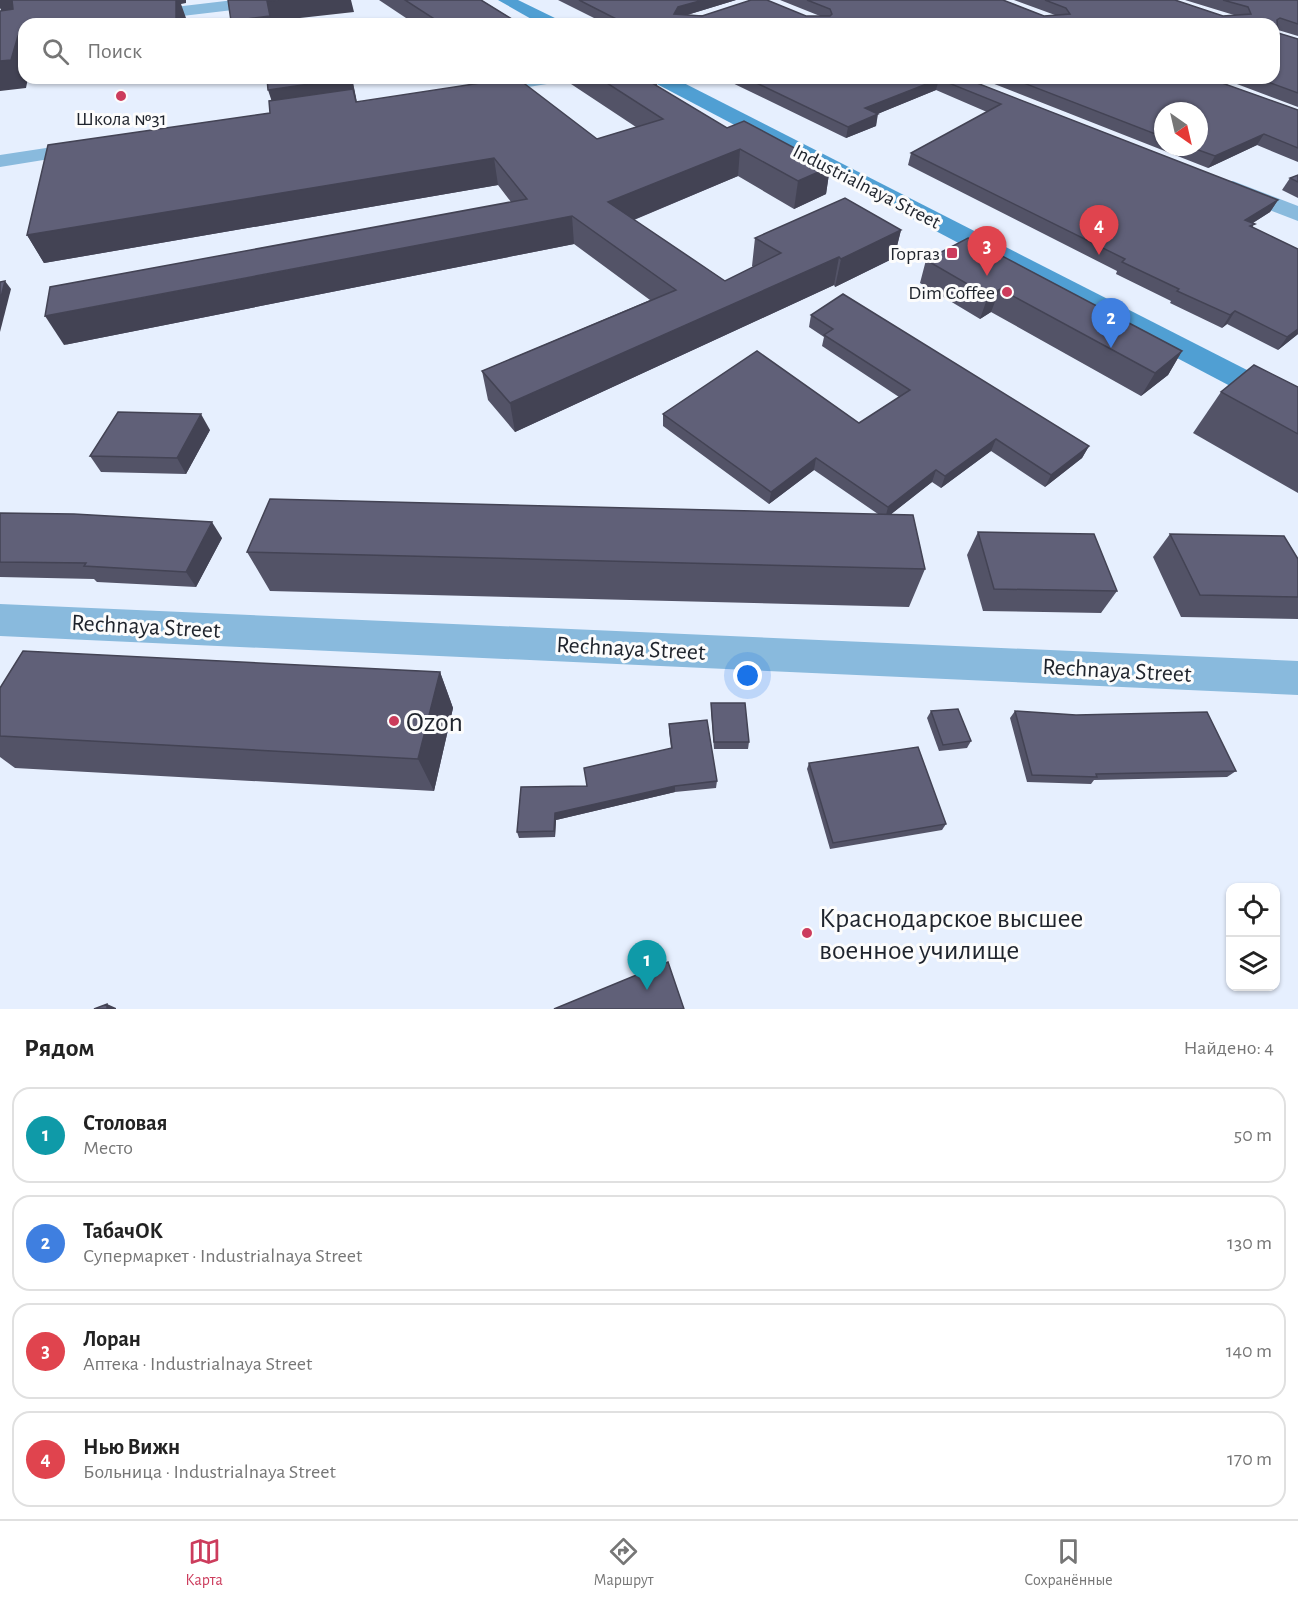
<!DOCTYPE html>
<html lang="ru">
<meta charset="utf-8">
<style>
:root{--surface:#fff;--page:#f6f6f6;--text:#222;--muted:#767676;--line:#e0e0e0;--accent:#cc3c5c}
body{margin:0;font-family:"Alegreya Sans",sans-serif;background:var(--page);color:var(--text)}
.controls{position:absolute;right:18px;bottom:18px;display:grid;overflow:hidden;border-radius:12px;box-shadow:0 2px 4px #0004}
.controls button{width:54px;height:54px;display:grid;place-items:center;padding:0;border:0;border-bottom:2px solid var(--line);background:var(--surface);color:var(--text);font:30px sans-serif}
.compass{position:absolute;left:1154px;top:102px;width:54px;height:54px;border-radius:50%;background:var(--surface);box-shadow:0 2px 4px #0004;rotate:146deg}
.you{position:absolute;left:748px;top:676px;width:21px;height:21px;margin:-15px;border:4px solid #fff;border-radius:50%;background:#1a73e8;box-shadow:0 0 0 9px #1a73e833}
.badge{display:grid;place-items:center;width:39px;height:39px;border-radius:50%;background:var(--accent);color:#fff;font-size:20px;font-weight:700}
.pin{position:absolute;translate:-50% -50px;filter:drop-shadow(0 2px 3px #0008)}
.pin::after{content:'';position:absolute;top:32px;width:21px;height:18px;background:inherit;clip-path:polygon(0 0,100% 0,50% 100%)}
.list{margin:0;padding:0;list-style:none}
h2{display:flex;justify-content:space-between;align-items:center;height:78px;margin:0;padding:0 24px;font-size:26px}
h2 small{font-size:20px;font-weight:400;color:var(--muted)}
.list li{display:grid;grid-template-columns:39px 1fr auto;gap:18px;align-items:center;box-sizing:border-box;height:96px;margin:0 12px 12px;padding:0 12px;border:2px solid var(--line);border-radius:18px}
.list b{display:block;font-size:22px;white-space:nowrap}
.list p{margin:0;font-size:20px;white-space:nowrap;color:var(--muted)}
.list em{font-size:20px;font-style:normal;color:var(--muted)}
.icon{flex:none;width:33px;height:33px;fill:none;stroke:currentColor;stroke-width:2;stroke-linecap:round;stroke-linejoin:round}
.map{position:relative;flex:none;width:1298px;height:1009px;overflow:hidden}
.search{position:absolute;background:var(--surface);box-shadow:0 2px 4px #0004;left:18px;right:18px;top:18px;height:66px;display:flex;align-items:center;gap:15px;box-sizing:border-box;padding:0 21px;border-radius:18px;color:var(--muted);font-size:22px}
.sheet{height:510px;background:var(--surface)}
nav{display:flex;justify-content:space-around;align-items:center;box-sizing:border-box;height:84px;border-top:2px solid var(--line);background:var(--surface);font-size:16px;color:var(--muted)}
nav a{display:grid;justify-items:center;gap:3px}
nav .on{color:var(--accent)}
.map>svg:first-child{display:block}
.lines{fill:none;stroke-linecap:round;stroke-linejoin:round}
.minor{fill:#89badd;fill-rule:evenodd}
.tertiary{fill:#89badd;fill-rule:evenodd}
.secondary{fill:#509fd3;fill-rule:evenodd}
.wall{fill:#535367;fill-rule:evenodd}
.shaded-wall{fill:#434354}
.building{fill:#606078;stroke:#434354;stroke-width:1.5}
.poi-dot{fill:#cc3c5c;stroke:#fcfcfc;stroke-width:2}
.labels{text-anchor:middle;stroke-width:6;stroke-linejoin:round;paint-order:stroke}
.far-poi-label{font-size:20px;fill:#1f242d;stroke:#fcfcfc;text-anchor:end}
.far-street-label{font-size:20px;fill:#1f242d;stroke:#fcfcfc}
.street-label{font-size:24px;fill:#1f242d;stroke:#fcfcfc}
.near-poi-label{font-size:28px;fill:#1f242d;stroke:#fcfcfc;text-anchor:start}
</style>
<div class="map">
<svg width="1298" height="1009" viewBox="0 0 1298 1009">
<rect width="100%" height="100%" fill="#e6effe"/>
<g class="lines">
<g class="minor">
<path d="M234,0H283L275,5L115,24H65L73,19Z"/>
<path d="M1233,181L1298,206V221L1225,193L1222,188L1225,183Z"/>
<path d="M0,604L1298,661V695L0,636Z"/>
</g>
<g class="tertiary">
<path d="M512,78H556L554,82L547,84L478,95L471,93L469,89L471,85Z"/>
<path d="M92,141L99,143L102,147L99,151L0,167V155Z"/>
</g>
<g class="secondary">
<path d="M498,0H518L559,20L561,24H540Z"/>
<path d="M651,78H674L1298,396V419L1287,416L653,82Z"/>
</g>
</g>
<g class="wall">
<path d="M379,0H481L520,24H415Z"/>
<path d="M558,0H736L687,15L806,16H820L780,0H1003L1044,16L1055,15L1014,0H1175L1223,16L1234,15L1185,0H1298V36L1278,30V33L1298,39V107L1221,78H1274V24H606Z"/>
<path d="M267,78H352L357,102L597,139L636,127L571,84V78H657V86L727,128L830,167L826,194L794,209L738,176L634,220L725,281L753,267L752,266L755,238L901,230L894,258L835,287L834,285L515,432L488,400L482,371L650,300L574,244L64,345L511,202L498,185L44,263L27,235L270,113L272,101Z"/>
<path d="M722,78H964L1278,200L1270,212L1253,223V228L1298,334L1278,350L1227,324L1222,328L1170,303L1171,301L1116,274L1117,271L908,165L911,153L987,112L936,90L877,114L876,126L846,138Z"/>
<path d="M979,78H1208L1298,110V162L1257,145L1208,168ZM1163,111L1199,147H1163Z"/>
<path d="M1298,175V198L1282,190L1290,178Z"/>
<path d="M926,260L1182,351L1168,375L1141,396L991,312L980,319L920,283Z"/>
<path d="M811,315L1089,446L1082,458L1045,487L991,451L941,488L932,482L891,514L925,569L909,607L270,591L247,552L878,514L814,470L769,504L663,426V414L859,423L899,397L822,346L824,337L809,327Z"/>
<path d="M1298,387V493L1193,433L1221,392Z"/>
<path d="M210,430L186,474L101,472L90,456Z"/>
<path d="M0,513L222,538L196,587L97,582L94,579L0,577Z"/>
<path d="M978,532L1117,591L1101,613L983,611L967,555Z"/>
<path d="M1170,534L1298,559V619L1181,617L1153,557Z"/>
<path d="M440,672L453,708L434,791L15,768L0,757V688Z"/>
<path d="M711,703L749,742L748,749H714L711,710Z"/>
<path d="M931,711L971,741L967,748L939,751L927,718Z"/>
<path d="M1015,711L1236,771L1227,777L1094,780L1091,784L1027,782L1010,718Z"/>
<path d="M669,724L717,781L716,788L675,792L556,820L555,837L519,838L517,832L671,748L669,731Z"/>
<path d="M809,763L946,824L942,830L830,849L807,769Z"/>
</g>
<g class="shaded-wall">
<path d="M0,0H14L25,23L9,25L0,8Z"/>
<path d="M51,0H186V3L181,4L186,18V24H176Z"/>
<path d="M278,0H351L354,12L273,21L274,24H232L231,21L267,1Z"/>
<path d="M703,0H736L677,18L674,14L678,7Z"/>
<path d="M24,35V78H28L26,88L0,91V61L18,36Z"/>
<path d="M352,78L356,99L275,111L268,90Z"/>
<path d="M653,78H657V102L647,80Z"/>
<path d="M939,79L936,90L863,120L865,108Z"/>
<path d="M878,114L876,126L846,138L848,127Z"/>
<path d="M1264,134L1257,145L1208,168L1215,156Z"/>
<path d="M740,149L738,176L609,230L608,202Z"/>
<path d="M494,158L498,185L44,263L27,235Z"/>
<path d="M830,167L826,194L794,209L798,181Z"/>
<path d="M1278,200L1270,212L1238,232L1245,220Z"/>
<path d="M572,216L574,244L64,345L45,316Z"/>
<path d="M901,230L894,258L835,287L841,259Z"/>
<path d="M839,257L834,285L515,432L510,403Z"/>
<path d="M5,281L11,289L0,332V301Z"/>
<path d="M1000,289L991,312L980,319L988,296Z"/>
<path d="M1235,311L1227,324L1222,328L1230,315Z"/>
<path d="M1298,329V334L1278,350L1287,337Z"/>
<path d="M1182,351L1168,375L1141,396L1155,373Z"/>
<path d="M201,414L210,430L186,474L177,458Z"/>
<path d="M996,439L991,451L941,488L945,476Z"/>
<path d="M1089,446L1082,458L1045,487L1051,475Z"/>
<path d="M816,458L814,470L769,504L771,492Z"/>
<path d="M936,470L932,482L885,519L888,507Z"/>
<path d="M212,522L222,538L196,587L186,572Z"/>
<path d="M440,672L453,708L434,791L418,759Z"/>
<path d="M675,786V792L556,820L555,837L554,831L555,813Z"/>
<path d="M107,1004L116,1008V1009H107Z"/>
</g>
<g class="building">
<path d="M12,0H176V24H130V22L115,24H24V35L18,36L11,60L0,61V11L13,9Z"/>
<path d="M228,0H278L267,1L270,16L231,21Z"/>
<path d="M405,0H481L520,24H442Z"/>
<path d="M579,0H703L678,7L674,14L702,16L751,0H767L806,16H830L832,14L830,9L807,0H1003L1044,16L1070,14L1066,8L1045,0H1175L1223,16L1251,14L1248,7L1223,0H1298V24L1280,18L1277,20L1278,33L1298,39V93L1257,78H1274V24H626Z"/>
<path d="M267,78H351L268,90Z"/>
<path d="M514,78H517L597,139L663,119L599,78H653L647,80L727,128L744,121L830,167L798,181L740,149L608,202L725,281L781,253L755,238L845,198L901,230L841,259L839,257L510,403L482,371L676,290L572,216L45,316L50,287L527,199L494,158L27,235L48,145L270,113L269,101L353,89L356,102Z"/>
<path d="M746,78H964L1278,200L1245,220L1255,224L1250,226L1298,249V329L1287,337L1235,311L1230,315L1177,291L1179,289L1122,262L1125,259L911,153L1001,104L939,79L865,108L878,114L848,127Z"/>
<path d="M1011,78H1208L1298,110V148L1264,134L1215,156L1190,147H1199V111H1163V137Z"/>
<path d="M1298,175V182L1290,178Z"/>
<path d="M968,238L1182,351L1155,373L1000,289L988,296L926,260Z"/>
<path d="M5,281L0,301V282Z"/>
<path d="M843,294L1089,446L1051,475L996,439L945,476L936,470L888,507L816,458L771,492L663,414L757,351L859,423L910,390L824,335L833,329L811,315Z"/>
<path d="M1254,365L1298,387V434L1221,392Z"/>
<path d="M118,412L201,414L177,458L90,456Z"/>
<path d="M270,499L913,515L925,569L247,552Z"/>
<path d="M0,513L74,514L212,522L186,572L84,566L86,563L0,562Z"/>
<path d="M978,532L1094,534L1117,591L994,589Z"/>
<path d="M1170,534L1284,536L1298,559V597L1200,595Z"/>
<path d="M23,651L440,672L418,759L0,736V688Z"/>
<path d="M711,703H745L749,742H714Z"/>
<path d="M958,709L971,741L943,745L931,711Z"/>
<path d="M1015,711L1076,715L1207,712L1236,771L1096,774L1097,777L1032,775Z"/>
<path d="M707,720L717,781L675,786L555,813L554,831L517,832L521,787L587,786L584,768L672,748L669,724Z"/>
<path d="M918,747L946,824L833,843L809,763Z"/>
<path d="M668,962L684,1009H554Z"/>
<path d="M107,1004V1009H94Z"/>
</g>
<g class="poi-dot">
<circle cx="121" cy="96" r="6"/>
<rect x="946" y="247" width="12" height="12" rx="3"/>
<circle cx="1007" cy="292" r="6"/>
<circle cx="394" cy="721" r="6"/>
<circle cx="807" cy="933" r="6"/>
</g>
<g class="labels">
<g class="far-poi-label">
<text x="121" y="125" text-anchor="middle">Школа №31</text>
<text x="940" y="260">Горгаз</text>
<text x="995" y="299">Dim Coffee</text>
</g>
<g class="far-street-label">
<text transform="translate(867 186) rotate(27)" y="7">Industrialnaya Street</text>
</g>
<g class="street-label">
<text transform="translate(146 626) rotate(3)" y="8">Rechnaya Street</text>
<text transform="translate(631 648) rotate(3)" y="8">Rechnaya Street</text>
<text transform="translate(1117 670) rotate(3)" y="8">Rechnaya Street</text>
</g>
<g class="near-poi-label">
<text x="406" y="731">Ozon</text>
<text x="819" y="927">Краснодарское высшее<tspan x="819" dy="32">военное училище</tspan></text>
</g>
</g>
</svg>
<div class="controls">
<button><svg class="icon" aria-label="locate" viewBox="0 0 24 24"><circle cx="12" cy="12" r="6"/><path d="M12 2v4M12 18v4M2 12h4M18 12h4"/></svg></button>
<button><svg class="icon" aria-label="layers" viewBox="0 0 24 24"><path d="M12 4l9 5-9 5-9-5zM3 14l9 5 9-5"/></svg></button>
</div>
<svg class="compass" viewBox="-18 -18 36 36"><path d="M0-13l5 13h-10z" fill="#e53935"/><path d="M0 13l5-13h-10z" fill="#767676"/></svg>
<div class="you"></div>
<div class="pin badge" style="left:647px;top:990px;background:#0f9aa8">1</div>
<div class="pin badge" style="left:1111px;top:348px;background:#3f7fe0">2</div>
<div class="pin badge" style="left:987px;top:276px;background:#e0444e">3</div>
<div class="pin badge" style="left:1099px;top:255px;background:#e0444e">4</div>
<div class="search"><svg class="icon" aria-label="search" viewBox="0 0 24 24"><circle cx="10" cy="10" r="6"/><path d="M15 15l6 6"/></svg>Поиск</div>
</div>
<section class="sheet">
<h2>Рядом<small>Найдено: 4</small></h2>
<ul class="list">
<li><span class="badge" style="background:#0f9aa8">1</span><div><b>Столовая</b><p>Место</p></div><em>50 m</em></li>
<li><span class="badge" style="background:#3f7fe0">2</span><div><b>ТабачОК</b><p>Супермаркет · Industrialnaya Street</p></div><em>130 m</em></li>
<li><span class="badge" style="background:#e0444e">3</span><div><b>Лоран</b><p>Аптека · Industrialnaya Street</p></div><em>140 m</em></li>
<li><span class="badge" style="background:#e0444e">4</span><div><b>Нью Вижн</b><p>Больница · Industrialnaya Street</p></div><em>170 m</em></li>
</ul>
</section>
<nav>
<a class="on"><svg class="icon" aria-label="map" viewBox="0 0 24 24"><path d="M3 6l6-2 6 2 6-2v14l-6 2-6-2-6 2zM9 4v14M15 6v14"/></svg>Карта</a>
<a><svg class="icon" aria-label="directions" viewBox="0 0 24 24"><path d="M12 3l9 9-9 9-9-9zM9 14v-3h6M13 9l2 2-2 2"/></svg>Маршрут</a>
<a><svg class="icon" aria-label="saved" viewBox="0 0 24 24"><path d="M7 4h10v16l-5-4-5 4z"/></svg>Сохранённые</a>
</nav>
